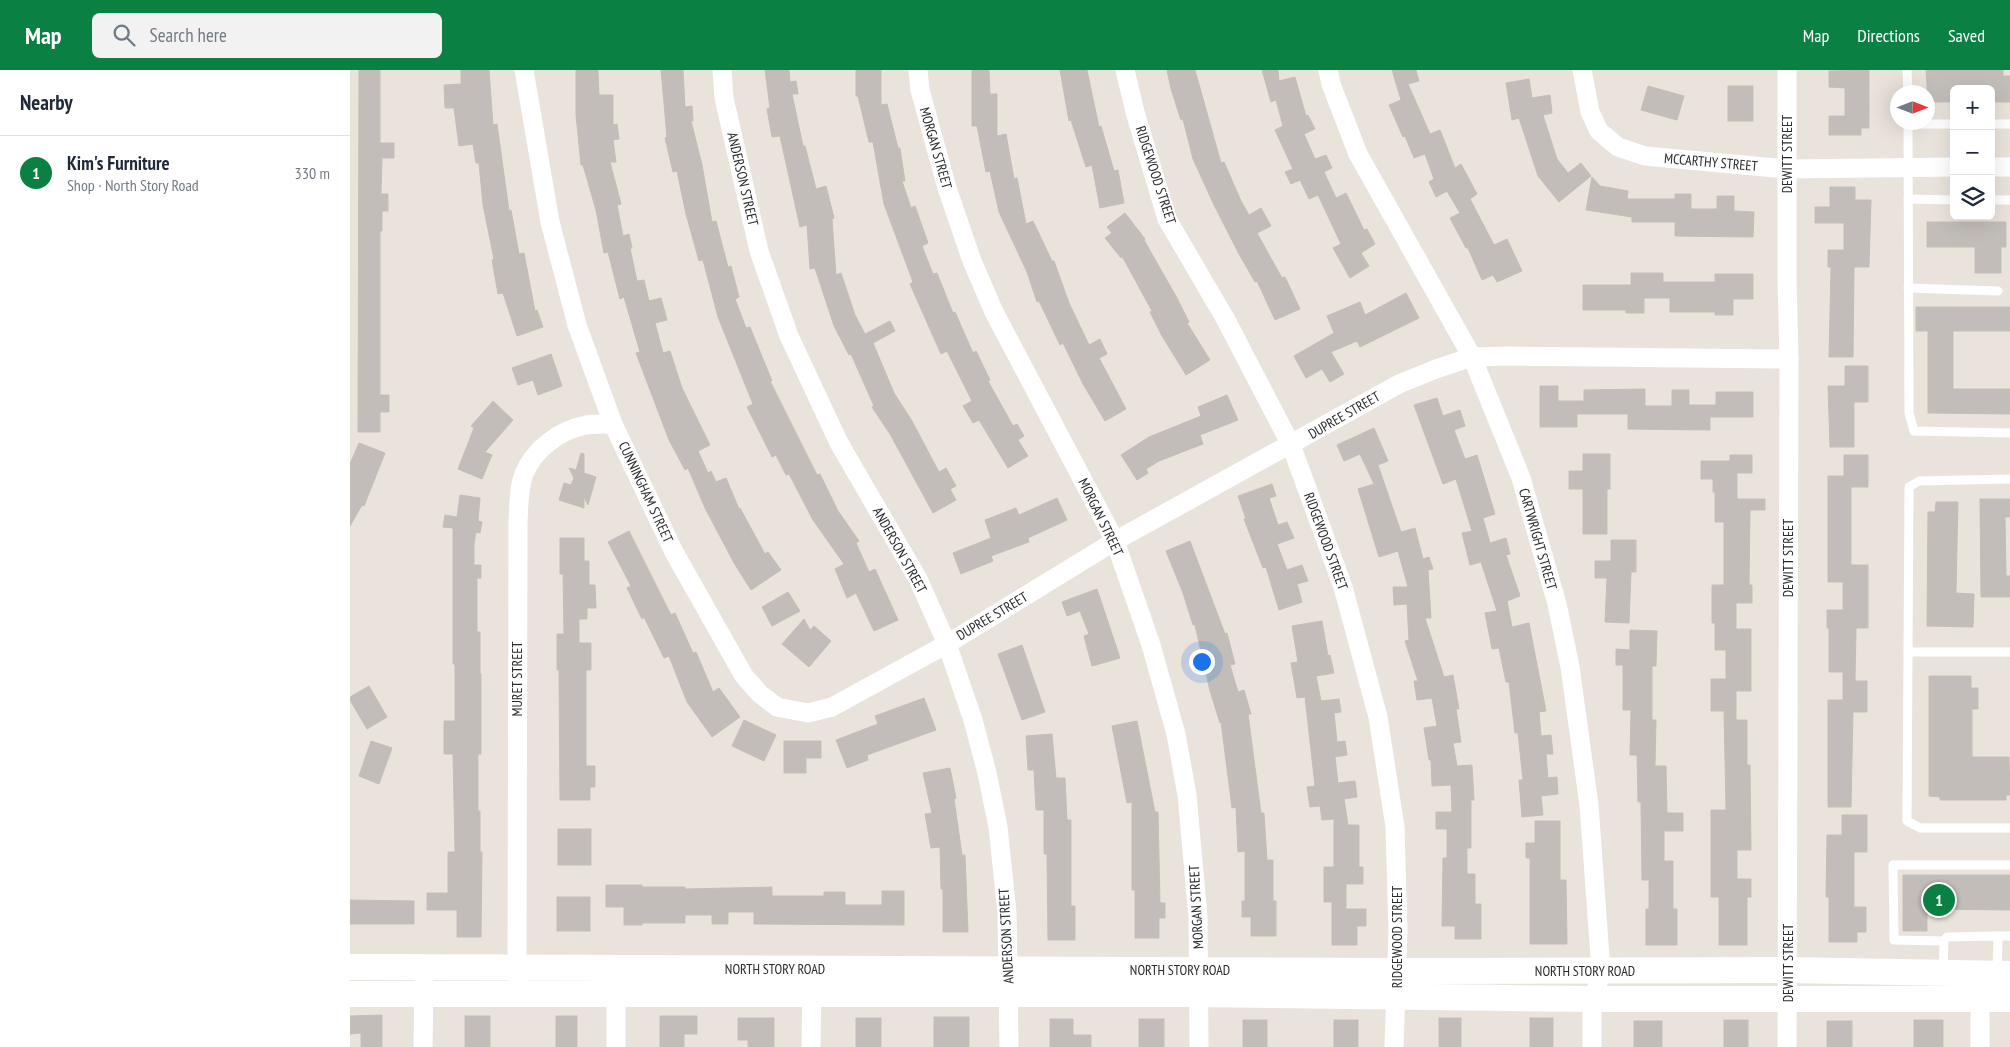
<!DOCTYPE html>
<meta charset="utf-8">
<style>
:root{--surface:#fff;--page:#f2f2f3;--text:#1f2937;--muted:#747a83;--line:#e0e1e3;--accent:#0b8043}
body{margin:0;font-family:"PT Sans Narrow",sans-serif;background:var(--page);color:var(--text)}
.controls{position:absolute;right:15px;top:15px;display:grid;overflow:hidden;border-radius:8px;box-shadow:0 5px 20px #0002}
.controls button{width:45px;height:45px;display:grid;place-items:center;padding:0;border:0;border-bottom:1px solid var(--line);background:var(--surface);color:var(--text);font:25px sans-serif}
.compass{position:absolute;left:1540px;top:15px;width:45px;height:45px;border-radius:50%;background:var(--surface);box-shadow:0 5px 20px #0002;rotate:90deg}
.you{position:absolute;left:851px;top:591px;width:18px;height:18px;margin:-12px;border:4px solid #fff;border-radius:50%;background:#1a73e8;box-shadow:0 0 0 8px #1a73e833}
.badge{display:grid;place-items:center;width:32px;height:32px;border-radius:50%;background:var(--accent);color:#fff;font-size:16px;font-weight:700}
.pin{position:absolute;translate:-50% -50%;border:2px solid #fff;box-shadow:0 1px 5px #0006}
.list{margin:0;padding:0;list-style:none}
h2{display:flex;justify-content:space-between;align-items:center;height:65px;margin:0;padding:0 20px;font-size:21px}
h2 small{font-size:16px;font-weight:400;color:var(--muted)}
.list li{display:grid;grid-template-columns:32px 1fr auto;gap:15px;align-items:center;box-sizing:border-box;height:75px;padding:0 20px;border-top:1px solid var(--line)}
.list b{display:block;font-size:19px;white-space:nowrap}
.list p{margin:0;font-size:16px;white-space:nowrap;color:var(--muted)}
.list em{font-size:16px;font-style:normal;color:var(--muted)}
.icon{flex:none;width:28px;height:28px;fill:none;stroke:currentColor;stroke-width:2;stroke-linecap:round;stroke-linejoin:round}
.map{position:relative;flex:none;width:1660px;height:977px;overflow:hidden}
header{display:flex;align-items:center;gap:30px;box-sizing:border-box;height:70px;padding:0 25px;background:var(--accent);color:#fff}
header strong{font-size:24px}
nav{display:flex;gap:28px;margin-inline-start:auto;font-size:18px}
.search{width:350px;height:45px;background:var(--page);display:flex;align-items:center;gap:12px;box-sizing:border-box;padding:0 18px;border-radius:8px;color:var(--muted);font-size:19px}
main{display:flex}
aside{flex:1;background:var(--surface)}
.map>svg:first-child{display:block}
.building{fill:#c2bdb8;stroke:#c5beb6}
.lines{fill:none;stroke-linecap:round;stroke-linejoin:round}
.lane{stroke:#fff;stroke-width:9}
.street{stroke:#fff;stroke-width:19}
.secondary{stroke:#fff;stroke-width:26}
.labels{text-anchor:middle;stroke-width:4;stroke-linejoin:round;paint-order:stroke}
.street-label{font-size:14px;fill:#292929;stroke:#fff}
</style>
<header>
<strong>Map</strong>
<div class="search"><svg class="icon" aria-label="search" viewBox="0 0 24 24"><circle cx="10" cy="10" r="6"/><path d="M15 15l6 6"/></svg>Search here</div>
<nav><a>Map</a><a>Directions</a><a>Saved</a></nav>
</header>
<main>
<aside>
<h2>Nearby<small></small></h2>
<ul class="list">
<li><span class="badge">1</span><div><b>Kim's Furniture</b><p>Shop · North Story Road</p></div><em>330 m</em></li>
</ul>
</aside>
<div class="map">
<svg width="1660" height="977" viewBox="0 0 1660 977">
<rect width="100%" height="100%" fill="#eae3dc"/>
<g class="building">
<path d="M9,0H30V73H44V88H32L31,124H38V141H32V161H30V325H39V342H30V362H8Z"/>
<path d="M111,0H139L143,55L147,54L159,141L161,140L169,184L174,183L185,241L187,240L193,257L167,266L153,223L148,224L142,190L144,189L133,135L129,93H126L123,74L109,76L104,38H95L94,15L111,14Z"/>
<path d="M226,0H248L249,25H263V55L267,54L269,69L263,70L266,92H260L271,134L267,135L273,166L279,164L282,178H280L287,211L294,210L299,231L311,228L317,250L305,253L313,283L320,281L332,318L360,375L348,381L358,403L361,401L366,412L376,408L389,439L390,438L415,484L418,482L431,500L401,520L384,493L355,438L338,398L335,400L319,370L286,283L290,282L274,227L270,229L258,182L254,183L246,140L233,95H231L226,45Z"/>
<path d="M311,0H333L335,37L342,36L343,51H341L352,95L362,152L366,151L378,197L381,196L389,227L385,229L396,258L400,257L422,311H420L467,405L470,404L488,441L509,471L506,473L519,502L525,499L548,550L524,561L506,523L497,528L485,499L494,494L463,450L439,404L436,405L426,385L422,387L397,337L403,334L368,247L353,190L349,191L336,144L327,101L323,102L315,68L317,67Z"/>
<path d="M415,0H439L440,12L446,11L448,24H442L453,76H455L466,119L476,116L484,148L482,149L486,205L491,203L505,245L515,264L540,251L545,261L523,273L544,323L562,351L589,402L596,398L606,416L600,419L606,430L583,443L540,364L522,337L524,336L501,284L499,285L484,256L465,198L460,199L457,155L450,157L430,66L422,67L417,39L420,38Z"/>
<path d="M506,0H531V35L537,34L548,78H550L555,111H552L561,138L565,136L578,173L572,176L583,204L587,203L603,243L605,242L623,283L626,281L640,310L638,311L663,356L667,354L674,366L668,370L678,386L658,398L629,350L623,353L613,336L622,331L597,281L591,284L560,214L563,212L534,134L523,72H519L508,26H506Z"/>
<path d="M622,0H639L640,24H647V66L656,64L664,109L667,108L676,154L683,151L702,191H704L719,233L739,275L750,269L757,284L749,288L776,339L755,351L733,314L713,273L710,275L689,231L687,232L677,202L649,142L640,101L636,102L627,56H622Z"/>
<path d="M710,0H737L749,57L751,56L764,101L768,100L774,133L750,138L742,95L736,97L721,50L719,51Z"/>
<path d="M817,0H845L871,93L874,92L891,131L899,145L911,138L921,156L907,163L932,208L935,207L950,239L925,250L907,211L905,212L889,184L864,135L843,89L833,49L831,50L821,19Z"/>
<path d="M912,0H928L929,11L945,7L956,46L958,45L965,59L954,64L965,89L976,85L982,98L974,102L986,128L996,123L1014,160L1017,159L1025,174L1011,183L1019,196L1000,208L983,178L991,174L968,125L959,129L950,110L941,114L935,102L943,99L925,60L933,56L926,30L921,32Z"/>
<path d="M1042,0H1066L1069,11L1058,14L1080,64L1090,60L1105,98L1111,94L1127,124L1120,129L1144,175L1157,169L1172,201L1147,212L1143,205L1132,210L1118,178H1116L1100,148L1110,143L1097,121L1086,127L1079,112L1084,109L1075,84L1064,88L1055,66L1053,67L1039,35L1051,30Z"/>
<path d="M1519,0V58H1511V65H1479V46H1495V18L1479,17V1Z"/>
<path d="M1576,0H1653V6H1660V32H1641V19H1604V32H1578Z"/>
<path d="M1179,9L1182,28L1200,25L1202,43L1193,45L1207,89L1218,103L1231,93L1241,106L1209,132L1188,106L1169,48L1162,50L1156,13Z"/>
<path d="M1298,16L1334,26L1327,50L1291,40Z"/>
<rect x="1378" y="16" width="25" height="35"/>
<path d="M1242,107L1250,116L1278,121L1277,129H1325V124H1341V139H1367V126H1384V141L1404,142L1403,167L1325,166V152H1282V147L1236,140Z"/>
<path d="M1480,117H1505V130H1521L1519,197H1504L1503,287H1479L1481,197H1478V180H1494V153H1465V137H1480Z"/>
<path d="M775,143L795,169L794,170L827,228L839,252L837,253L860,290L836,305L812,266L800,242L802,241L772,186L771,188L755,168L762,163L757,157Z"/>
<path d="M1577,152H1656V177H1651V203H1625V177H1577Z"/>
<path d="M1281,203H1313V212H1365V204H1403V229H1383V245H1365V242H1320V228H1294V243H1276V240H1233V215H1281Z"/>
<path d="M1056,223L1069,248L1010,277L1007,271L981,282L994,304L980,312L972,299L956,308L944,286L984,263L977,246L1010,232L1015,245Z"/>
<path d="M1566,237H1660V261H1603V319H1660V344L1578,343V261H1566Z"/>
<path d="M201,284L212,316L188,325L183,310L168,315L162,298Z"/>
<path d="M1495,296H1518V332H1504V377H1480L1478,316H1495Z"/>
<path d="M1190,316H1208V331H1234V320L1295,319V336H1322V320H1339V335H1366V322H1403V347H1360V360L1278,359V344H1227V357H1190Z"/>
<path d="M877,325L888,350L850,365L853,374L809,391L796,399L798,403L787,410L771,385L799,367L851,346L848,337Z"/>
<path d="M1087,328L1093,346L1110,340L1115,356L1104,360L1115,389L1127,385L1145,444L1133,448L1140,473L1156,468L1160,484L1156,485L1170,526L1157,531L1162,557L1179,553L1196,641L1189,642L1191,666L1201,665L1203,684H1196L1198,708L1207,707L1208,724L1191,726L1193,745L1172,747L1169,710H1173L1168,663H1165L1159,612H1156L1149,578L1142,579L1135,543L1147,541L1131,492L1120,495L1112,463L1122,461L1106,409L1093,414L1064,335Z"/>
<path d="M143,331L163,350L135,382L142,385L132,409L108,399L124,358L121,356Z"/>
<path d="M1024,358L1038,391L1028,395L1051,462L1065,458L1073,489L1079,487L1083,499L1078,500L1081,548H1075L1094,607L1103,605L1109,639H1106L1111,672L1103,673L1107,696L1122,695L1124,730H1121V778H1117V804H1125V834H1131V869H1105V856H1092L1093,788H1097V759H1086V742H1102L1101,715L1082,716L1081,690H1079L1074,658L1087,656L1082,628L1067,630L1064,611H1068L1055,571L1059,570L1057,534L1044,535L1043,517H1058L1048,481L1029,487L1008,419L1024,414L1010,384L994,391L987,375Z"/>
<path d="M9,373L35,383L14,436L12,435L0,456V394Z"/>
<path d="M231,383L234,384V403L246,407L238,435L234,427V438L209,430L214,413L221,415L224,408L219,398L226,400Z"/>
<path d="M1233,384H1260V419H1257V464H1233V419H1219V401H1233Z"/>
<path d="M1380,385H1402V403H1387V429H1415V440H1400L1399,515H1402V533H1386V559H1401V621H1386V650H1397V695H1400L1401,780H1387V809H1401V827H1397V875H1369V827H1361V740H1376L1374,641H1361V609H1376V580H1365V553H1362V515H1374V452H1365V422H1363V409H1351V391H1380Z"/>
<path d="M1494,385H1518V417H1501V495H1518V558H1506L1505,611H1517V642H1503L1501,737H1478V630H1493V602H1479V558H1477V540H1493V512H1478V406H1494Z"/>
<path d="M922,414L926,426L919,428L928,455L937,452L944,468L927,474L937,500L952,495L958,511L947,514L952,532L929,540L916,497L913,498L894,449H896L888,426Z"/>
<path d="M110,425L130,428L128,451L132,452L130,463L126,462L124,474V495H131V508H127V562H130V604H131V684H128V741H130V782H132L131,867H107V840H77V823H98V782H105L103,684H94V651H105V594H103V458L93,457L95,445L107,447Z"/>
<path d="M707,428L717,450L678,468L679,472L641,486L643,491L611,504L603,483L641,468L635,450L666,438L669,445Z"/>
<path d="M1630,429H1660V447H1655L1656,506H1660V527H1631Z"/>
<path d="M1586,432H1608L1606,523L1624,524L1623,557L1577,556L1578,442H1585Z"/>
<path d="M279,461L321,545L325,543L343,583L346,582L363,622L369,618L390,647L362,667L337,632L319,586L314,588L294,547L292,549L277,518L281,516L258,472Z"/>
<path d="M210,468H234V491H239V515H245L246,538H237V549H229V573H241V600H236V696H245V717H240V730H210L209,600H207V564H214L213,504H210Z"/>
<path d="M1261,470H1286V502H1281L1279,553L1255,552L1257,508H1245V491H1261Z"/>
<path d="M840,471L875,564L877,563L885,594L880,595L888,622L894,620L901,644H898L911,743H914L917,790H923V831H926V866H901V847H892V831H895V781L888,782L886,737L882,738L871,652L870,653L860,621L845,555H843L833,523L816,481Z"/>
<path d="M747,519L770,588L742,596L734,566L739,564L730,541L717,546L712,532Z"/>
<path d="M438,522L450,541L422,556L412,537Z"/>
<path d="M454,549L460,560L464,556L481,571L459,597L432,574Z"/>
<path d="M972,551L978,586L980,585L984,603L966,606L971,631L989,629L991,642L984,643L987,672L995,671L997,685L985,687L988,713L1005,711L1007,727L994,729L998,755H1009V797H1013V814H996V839H1016V856H1007V875H982V832H974V797H984V749L972,750L970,736L960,737L957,717L965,716L955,627L947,628L941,593L948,592L942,556Z"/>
<path d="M1280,560L1307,561L1306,596H1302V650H1306L1305,696H1316L1317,743H1333V761H1314V791H1323V839H1327V875H1296V839H1299V810H1292L1291,732H1288L1287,685H1280L1281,640H1273V595H1266V579L1280,580Z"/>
<path d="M672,575L695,642L672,650L648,584Z"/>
<path d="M1579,606H1621V618H1628V639H1622V687H1659L1660,725H1656V730H1590V727L1579,726Z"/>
<path d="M19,616L37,647L17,659L0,630V627Z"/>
<path d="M574,628L586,660L517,685L518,690L497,698L486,670L528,654L525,646Z"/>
<path d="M394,650L426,665L414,691L382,676Z"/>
<path d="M787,651L805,742H808L810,833H815V848H809V868H785V820H782V732L777,733L762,656Z"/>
<path d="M702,664L706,708H715L717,750H721V836H725V870H698L697,784H694V740H686L684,700H678L676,666Z"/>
<path d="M21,671L42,678L29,714L9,706Z"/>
<path d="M434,671H471V688H456V703H434Z"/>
<path d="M600,698L606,728L604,729L612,785H615L618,862H593V819H591L590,777L581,778L575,744L582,743L573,703Z"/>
<path d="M1492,745H1517V782H1504V837H1516V862H1507V872H1479V827H1476L1477,765H1492Z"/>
<path d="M1185,751H1210V810H1216L1217,874H1180V788H1176V773H1185Z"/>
<rect x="208" y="759" width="33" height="36"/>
<path d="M1553,805H1660V840L1577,839V861H1553Z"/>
<path d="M256,815H292V817H335V819L422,817V826H474V822H495V835H532V821H554V855L404,854V842H378V854H362V845H335V853H292V855H274V837H256Z"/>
<rect x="207" y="827" width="33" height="34"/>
<path d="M0,830L64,831V854H0Z"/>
<path d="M32,945V977H11V963L0,964V946Z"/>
<rect x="115" y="946" width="25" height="31"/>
<rect x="206" y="946" width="21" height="31"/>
<path d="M310,946H347V964H334V977H310Z"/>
<rect x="584" y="947" width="35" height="30"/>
<path d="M388,948H424V977H398V970H388Z"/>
<rect x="506" y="948" width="25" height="29"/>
<rect x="1089" y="948" width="22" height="29"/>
<rect x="1180" y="948" width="23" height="29"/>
<path d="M700,949H723V965H741V977H700Z"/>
<rect x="789" y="949" width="25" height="28"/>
<rect x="893" y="950" width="24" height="27"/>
<rect x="984" y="950" width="24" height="27"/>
<rect x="1374" y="950" width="24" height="27"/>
<rect x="1564" y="950" width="29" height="27"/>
<rect x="1284" y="951" width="28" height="26"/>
<rect x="1477" y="951" width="25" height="26"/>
</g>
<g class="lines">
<g class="lane">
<path d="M1557,0L1558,22"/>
<path d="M1558,52L1559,343L1564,361L1660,363"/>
<path d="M1558,54H1604"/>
<path d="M1641,54H1660"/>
<path d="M1558,129L1604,130"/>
<path d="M1641,130H1660"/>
<path d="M1558,218L1648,221"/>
<path d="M1660,409L1569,411L1559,417L1557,751L1570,758H1660"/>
<path d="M1558,582H1660"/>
<path d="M1646,866H1660"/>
<path d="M1594,871L1544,870L1543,795H1660"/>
<path d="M1593,901L1594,871L1597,867L1646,866L1648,871L1647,901"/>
</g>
<g class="street">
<path d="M174,0L200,152L227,255L263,354L324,482L394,606L410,624L427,637L458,643L482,637L597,574L765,471L1049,314L1086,299L1122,287L1157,286L1439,289"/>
<path d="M372,0L374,28L409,181L439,266L489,373L568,509L597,574L623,650L637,703L648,757L657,843L659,977"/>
<path d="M568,0L570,20L597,118L622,191L644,242L765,471L801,575L826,664L837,725L848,847L849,977"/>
<path d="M775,0L785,42L817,149L876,250L941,375L993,517L1028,647L1045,757L1048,862L1044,977"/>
<path d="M978,0L981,14L1008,84L1122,287L1171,408L1207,534L1220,597L1239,735L1251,901L1242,936V977"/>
<path d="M1232,0L1240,42L1249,61L1268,77L1295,86L1437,99L1604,97"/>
<path d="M1437,0V209L1439,289L1437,977"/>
<path d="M1641,97H1660"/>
<path d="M167,911L168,454C169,438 168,419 174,404C184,379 210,360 236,355C245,354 254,354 263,354"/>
<path d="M73,977L74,913"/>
<path d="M266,977V913"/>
<path d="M461,977L462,913"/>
<path d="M1630,977V918"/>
</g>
<g class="secondary">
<path d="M0,897L1047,901L1437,900L1660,904"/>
<path d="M0,924H848L1243,929H1660"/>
</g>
</g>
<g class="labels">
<g class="street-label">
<text transform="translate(586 78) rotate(74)" y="5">MORGAN STREET</text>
<text transform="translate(1437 84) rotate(-90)" y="5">DEWITT STREET</text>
<text transform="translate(1361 92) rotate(5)" y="5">MCCARTHY STREET</text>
<text transform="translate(806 105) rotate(72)" y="5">RIDGEWOOD STREET</text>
<text transform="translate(393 109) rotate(77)" y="5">ANDERSON STREET</text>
<text transform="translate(994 345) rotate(-30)" y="5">DUPREE STREET</text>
<text transform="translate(296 422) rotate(65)" y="5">CUNNINGHAM STREET</text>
<text transform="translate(751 447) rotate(64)" y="5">MORGAN STREET</text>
<text transform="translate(1188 469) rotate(74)" y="5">CARTWRIGHT STREET</text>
<text transform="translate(976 471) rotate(70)" y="5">RIDGEWOOD STREET</text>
<text transform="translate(550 480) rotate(61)" y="5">ANDERSON STREET</text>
<text transform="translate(1438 488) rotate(-90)" y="5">DEWITT STREET</text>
<text transform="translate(642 546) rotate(-31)" y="5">DUPREE STREET</text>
<text transform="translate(167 609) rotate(-90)" y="5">MURET STREET</text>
<text transform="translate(846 837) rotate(-93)" y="5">MORGAN STREET</text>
<text transform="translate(656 866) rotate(-93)" y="5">ANDERSON STREET</text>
<text transform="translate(1047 867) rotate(-90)" y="5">RIDGEWOOD STREET</text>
<text transform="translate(1438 893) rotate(-90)" y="5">DEWITT STREET</text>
<text x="425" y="904">NORTH STORY ROAD</text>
<text x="830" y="905">NORTH STORY ROAD</text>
<text x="1235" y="906">NORTH STORY ROAD</text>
</g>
</g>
</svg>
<div class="controls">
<button>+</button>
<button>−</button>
<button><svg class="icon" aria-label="layers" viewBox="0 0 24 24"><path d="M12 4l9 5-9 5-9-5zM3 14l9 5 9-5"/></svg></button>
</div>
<svg class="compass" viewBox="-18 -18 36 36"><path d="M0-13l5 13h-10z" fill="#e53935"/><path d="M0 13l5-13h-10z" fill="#747a83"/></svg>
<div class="you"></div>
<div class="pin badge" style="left:1589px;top:830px">1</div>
</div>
</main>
